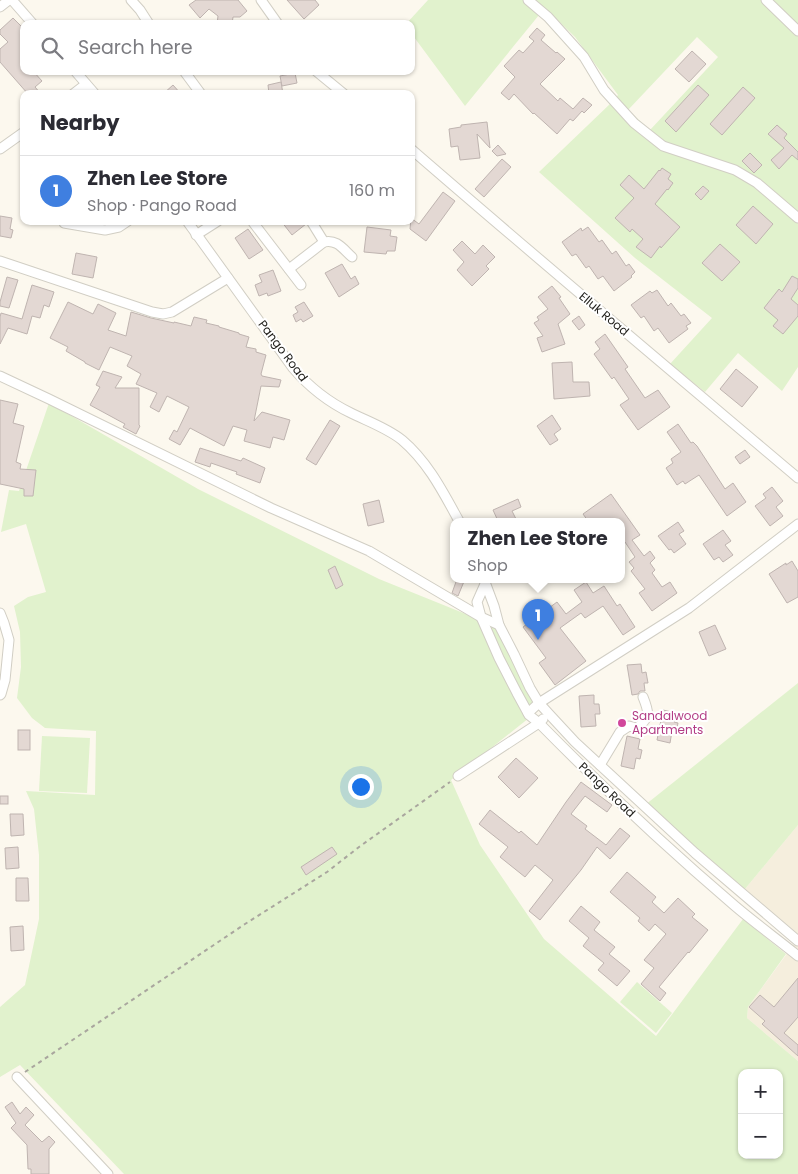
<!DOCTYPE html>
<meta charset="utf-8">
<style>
:root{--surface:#fff;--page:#f7f7f7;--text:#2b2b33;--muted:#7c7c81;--line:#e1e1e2;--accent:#334cbe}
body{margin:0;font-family:Poppins,sans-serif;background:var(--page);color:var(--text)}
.controls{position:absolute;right:15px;bottom:15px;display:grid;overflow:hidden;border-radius:10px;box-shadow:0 1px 4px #0004}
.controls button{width:45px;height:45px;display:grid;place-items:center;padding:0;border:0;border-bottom:1px solid var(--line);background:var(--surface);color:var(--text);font:25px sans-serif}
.you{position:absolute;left:360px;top:786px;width:18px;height:18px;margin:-12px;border:4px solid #fff;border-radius:50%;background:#1a73e8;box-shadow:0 0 0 8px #1a73e833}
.badge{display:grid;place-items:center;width:32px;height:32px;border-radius:50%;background:var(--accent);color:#fff;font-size:16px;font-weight:700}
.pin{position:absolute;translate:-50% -41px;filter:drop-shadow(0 1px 2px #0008)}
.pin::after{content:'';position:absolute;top:26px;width:18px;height:15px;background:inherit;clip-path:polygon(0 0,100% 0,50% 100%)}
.popup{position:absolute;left:450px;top:518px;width:175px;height:65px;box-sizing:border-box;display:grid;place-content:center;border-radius:10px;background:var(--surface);filter:drop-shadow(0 1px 4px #0005);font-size:16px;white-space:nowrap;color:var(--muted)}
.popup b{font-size:19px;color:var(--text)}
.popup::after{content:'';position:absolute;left:50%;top:100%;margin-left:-10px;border:10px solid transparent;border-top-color:var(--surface)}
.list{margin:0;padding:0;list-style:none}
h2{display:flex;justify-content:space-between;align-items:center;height:65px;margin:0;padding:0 20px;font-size:21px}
h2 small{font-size:16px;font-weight:400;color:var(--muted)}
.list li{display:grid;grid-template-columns:32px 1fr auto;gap:15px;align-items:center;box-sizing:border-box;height:70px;padding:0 20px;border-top:1px solid var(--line)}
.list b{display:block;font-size:19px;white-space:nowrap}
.list p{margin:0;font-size:16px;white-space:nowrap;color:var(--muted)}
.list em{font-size:16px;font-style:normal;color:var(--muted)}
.icon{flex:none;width:28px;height:28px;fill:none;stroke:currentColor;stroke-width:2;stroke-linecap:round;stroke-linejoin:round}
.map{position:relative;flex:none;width:798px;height:1174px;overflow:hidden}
.search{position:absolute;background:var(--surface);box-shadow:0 1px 4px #0004;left:20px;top:20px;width:395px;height:55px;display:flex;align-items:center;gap:12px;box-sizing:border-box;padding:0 18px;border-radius:10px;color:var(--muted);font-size:19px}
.panel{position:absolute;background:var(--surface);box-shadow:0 1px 4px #0004;left:20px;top:90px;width:395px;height:135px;border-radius:10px}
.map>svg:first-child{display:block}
.built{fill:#f5eedd}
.green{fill:#e1f2cd;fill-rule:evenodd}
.building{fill:#e3d8d3;stroke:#bfb4b0}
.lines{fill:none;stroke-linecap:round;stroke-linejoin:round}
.minor-casing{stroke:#d1cec4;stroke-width:11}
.path{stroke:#a9a69e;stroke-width:2;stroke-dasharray:4 4;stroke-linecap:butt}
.minor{stroke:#fff;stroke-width:9}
.hotel-dot{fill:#d1479c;stroke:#fff;stroke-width:2}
.labels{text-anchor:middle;stroke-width:4;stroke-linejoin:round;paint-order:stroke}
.street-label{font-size:12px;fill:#1e1d19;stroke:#fff}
.hotel-label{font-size:12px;fill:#b23c85;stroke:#fff;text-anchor:start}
</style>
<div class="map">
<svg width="798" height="1174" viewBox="0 0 798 1174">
<rect width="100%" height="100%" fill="#fcf8ee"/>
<path class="built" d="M798,825V1061L747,1018L748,1007L797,940L740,895Z"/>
<g class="green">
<path d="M428,0H798V367L782,391L738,353L705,392L670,364L712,318L635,258L539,172L611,103L618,95L575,37L543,6L539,15L465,106L411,33V24H406ZM697,37L718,57L650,130L628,110Z"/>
<path d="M49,403L198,489L379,579L498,627L539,710L451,780L480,845L544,939L656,1036L743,919L786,954L748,1007L747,1018L798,1061V1174H124L20,1065L0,1077V1007L25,985L39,919V855L34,809L26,791L95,795L96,731L45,728L32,718L17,698L21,667L20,632L14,606L28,597L46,592L26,524L1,532L9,490L19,491ZM742,1073H779V1155H742Z"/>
<path d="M798,683V825L740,895L640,809Z"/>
<path d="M42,736L90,738L87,793L39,791Z"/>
<path d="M637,982L672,1013L656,1033L620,1002Z"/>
</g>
<g class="building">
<path d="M196,0H238L247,11L240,17H233L232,24H217L218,16L209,9L200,18L189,5Z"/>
<path d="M287,0H315L319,5L304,19Z"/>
<path d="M13,18L24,29V71H33L42,81L35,87L41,94H28L0,62V49L8,42L0,34V30Z"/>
<path d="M537,28L545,35L541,40L556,53L557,52L565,59L540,84L558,101L560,98L573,109L583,98L592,105L584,113L582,111L573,121L570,119L557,134L534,113L533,114L514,94L509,100L501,93L515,77L504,66L519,50L523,53L534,41L529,37Z"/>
<path d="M692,51L706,64L689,82L675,69Z"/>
<path d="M295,73L297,83L282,86L280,76Z"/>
<path d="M281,82L283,94H269L268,85Z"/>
<path d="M173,85L181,94H163Z"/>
<path d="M698,85L709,95L676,132L665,121Z"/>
<path d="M743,87L755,98L722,135L710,124Z"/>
<path d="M487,122L490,148L477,134L480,158L460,160L458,146L451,147L449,129L461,127V125Z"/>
<path d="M777,125L787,134L784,138L798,152V160L792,155L779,169L771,160L784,148L768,134Z"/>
<path d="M498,145L506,154L497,156L492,151Z"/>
<path d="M750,153L762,165L754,173L742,161Z"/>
<path d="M502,159L511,167L484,197L475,189Z"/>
<path d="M662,168L671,174L668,179L673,183L668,190L667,189L655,204L680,227L661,248L660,246L651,258L636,247L643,239L632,229L630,232L615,218L634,198L620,185L629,175L644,189L659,170L660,171Z"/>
<path d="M703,186L709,191L701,200L695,194Z"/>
<path d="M443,192L455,201L426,241L410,229L411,218L419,224Z"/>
<path d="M753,206L773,224L756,244L736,225Z"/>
<path d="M0,216L12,218L10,229L13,230L11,238L0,236Z"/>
<path d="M281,221H305L306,224L292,235Z"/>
<path d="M367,227L391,230L390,236L397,237L395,251H387L386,254L364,252Z"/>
<path d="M588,227L599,242L602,240L612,254L616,251L626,266L629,264L635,272L631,276L632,277L614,291L603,276L598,279L589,266L586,268L576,254L572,256L562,242L581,228L582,231Z"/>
<path d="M248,229L263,250L249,259L235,238Z"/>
<path d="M462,241L475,254L483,245L495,257L486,266L489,269L472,286L457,270L464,262L453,250Z"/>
<path d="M720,244L740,262L722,281L702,263Z"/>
<path d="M76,253L97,257L93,278L72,274Z"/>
<path d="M342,264L351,279L355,276L359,284L339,297L325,273Z"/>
<path d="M273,270L281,291L268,296L267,293L259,296L255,285L262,282L259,275Z"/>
<path d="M792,276L798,279V288L791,299L798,305V316L783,334L773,326L778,320L764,308L779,289L782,292Z"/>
<path d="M7,277L18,280L9,308L0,306V302Z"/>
<path d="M32,285L54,292L49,307L44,305L40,318L32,316L27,334L8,328L0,344V317L1,313L22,319Z"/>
<path d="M552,286L561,297L559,298L570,314L558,324L565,344L542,352L537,338L543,336L534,323L539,320L537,317L548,309L538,297Z"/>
<path d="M657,290L668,306L671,303L681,316L684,314L691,323L686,326L688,329L669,343L658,328L654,331L644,316L641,318L631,305L650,291L652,293Z"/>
<path d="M68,302L93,314L98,304L116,313L108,330L126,336L131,312L151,318L174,323V322L191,326L194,317L207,320L206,323L219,326V327L239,333V334L249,337L246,347L256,349V352L266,355L261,374L262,376L281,380L279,387L261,386L254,421L262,412L290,420L284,440L273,437L270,448L244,441L247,430L233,426L224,446L190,428L180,445L169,439L174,430L177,432L189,407L167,396L159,412L150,407L157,393L136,384L141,374L127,366L132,356L110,347L99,370L85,363V362L66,351L68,347L50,338Z"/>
<path d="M304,302L313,316L303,322L301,319L296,322L293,315L298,312L295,307Z"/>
<path d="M579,316L585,325L579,330L572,321Z"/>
<path d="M605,334L628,367L625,369L645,398L658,390L670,407L638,430L620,405L629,399L614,377L612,379L594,354L600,349L595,342Z"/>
<path d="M572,362L573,382H589L590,396L554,399L552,363Z"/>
<path d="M736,369L758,387L742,407L720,389Z"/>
<path d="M103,371L122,377L115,388H139V425L140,426L136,434L123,427L125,424L90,405L100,387L96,385Z"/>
<path d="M0,400L18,404L13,423L24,426L16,462L21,464L20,469L36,470L33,496H24V489L0,484Z"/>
<path d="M552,415L561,429L554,434L558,440L550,445L537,426Z"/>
<path d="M330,420L340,426L316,465L306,459Z"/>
<path d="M678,424L691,443L693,442L697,446L725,489L733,483L746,502L727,516L699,475L685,484L683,481L677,485L666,468L673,463L671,459L681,452L667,432Z"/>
<path d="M200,448L241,461L243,458L265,468L260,483L236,474L237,472L211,463L210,467L195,462Z"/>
<path d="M745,450L750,457L740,464L735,457Z"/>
<path d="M772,487L783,501L776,507L783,516L770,526L755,506L766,498L763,494Z"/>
<path d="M611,494L640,535L632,540L644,556L650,551L655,558L650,563L655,570L652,573L662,587L670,582L677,593L652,611L639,593L645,589L631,571L634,568L629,562L635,557L625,542L622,544V521H588L583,514Z"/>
<path d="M518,499L521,507L512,511L517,521H503L502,519L498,521L493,510Z"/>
<path d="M379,500L384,522L368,526L363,504Z"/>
<path d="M678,522L684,531L679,534L686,544L674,553L671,549L669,550L658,536Z"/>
<path d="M723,530L731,541L725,545L733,555L723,562L719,557L714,560L703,544Z"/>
<path d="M792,561L798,571V597L787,603L769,574L786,563V565Z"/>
<path d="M335,566L343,585L336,589L328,570Z"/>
<path d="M457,579H465L458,596L452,593Z"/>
<path d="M586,582L593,593L604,586L617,606L620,604L635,627L623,635L603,606L585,618L581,613L560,628L586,661L555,685L539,663L546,658L523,627L557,602L566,614L582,602L574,590Z"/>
<path d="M715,625L726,649L709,656L699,632Z"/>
<path d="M641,664L642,673L646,672L648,683H644L645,691H640L638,694L632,695L627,665Z"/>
<path d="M594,695V704H599L600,714H595L596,726L581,727L579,696Z"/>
<path d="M663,710L676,713L674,722L678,723L676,732L672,731L670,743L657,740Z"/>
<rect x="18" y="730" width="12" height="20"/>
<path d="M627,736L640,739L638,749L642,750L640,759L636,758L634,769L621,766Z"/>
<path d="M516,758L538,778L519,798L498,777Z"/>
<path d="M581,782L612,805L607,812L585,796L571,814L587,826L585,829L606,845L620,828L630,836L610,859L597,847L581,870L540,920L529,911L553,880L535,865L525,877L500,857L508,847L479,824L490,810L519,833L521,831L537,845L566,802Z"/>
<rect x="0" y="796" width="8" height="8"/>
<path d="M10,814H23L24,835L11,836Z"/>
<path d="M18,847L19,868L6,869L5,848Z"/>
<path d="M332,847L337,854L306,875L301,867Z"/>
<path d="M627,872L656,897L652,902L664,913L678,898L695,914L692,917L708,930L689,953L688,952L659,987L666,993L660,1001L641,984L654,968L644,960L666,934L655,924L649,931L638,921L640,918L610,892Z"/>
<path d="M16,878H28L29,901H16Z"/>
<path d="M581,906L600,922L594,930L615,947L609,954L630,971L617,986L598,970L604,963L583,946L589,938L569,921Z"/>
<path d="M23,926L24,950L11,951L10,927Z"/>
<path d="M798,978V1017L784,1033L798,1045V1056L762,1024L765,1021L749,1007L760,995L774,1007Z"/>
<path d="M12,1102L20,1114L26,1107L34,1115L25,1125L42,1142L49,1136L55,1142L49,1149V1174H31V1169H28L27,1145L11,1128L16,1123L5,1107Z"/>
</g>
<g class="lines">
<g class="minor-casing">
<g id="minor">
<path d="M12,0L33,24"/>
<path d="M131,0L140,10L149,24"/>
<path d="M261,0L278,24"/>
<path d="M528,0L548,17L584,57L604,90L634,123L663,146L735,170L757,183L798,218"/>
<path d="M766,0L798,31"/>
<path d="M0,7L9,0"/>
<path d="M75,71L95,94"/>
<path d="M184,71L201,94"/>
<path d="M316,71L344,94"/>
<path d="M73,94L86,84"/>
<path d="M0,149L24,132"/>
<path d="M411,149C539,260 669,369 798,478"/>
<path d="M187,221L293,368C310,388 328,402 351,413C367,421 387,428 402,440C428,462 443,492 459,521"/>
<path d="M252,221L301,285"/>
<path d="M311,221L324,242C337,239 343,249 352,257"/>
<path d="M64,223L105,230L119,227L128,221"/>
<path d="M196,235L218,221"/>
<path d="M0,261L152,312L163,314L172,312L228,278"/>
<path d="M289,269L324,242"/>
<path d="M0,376L49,399L271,508L369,551L481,617L499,625"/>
<path d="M485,582L494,606L499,625L514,654L530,688L539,703L549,714L575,742L695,853L798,941"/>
<path d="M485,584L477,602L481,617L499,658L517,693L529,715L539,723C602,787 667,848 735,906C755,923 777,939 798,956"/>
<path d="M0,613L4,623L9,640L5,680L1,694L0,695"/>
<path d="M528,713L539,703L689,608L798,524"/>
<path d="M600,765L620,732L629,726L637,728C651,717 649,712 643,697"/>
<path d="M458,776L539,723L543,719"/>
<path d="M17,1077L108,1174"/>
</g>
</g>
<path class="path" d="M25,1072L245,924L327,872L359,847L450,782"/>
<use href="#minor" class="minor"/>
</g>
<circle class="hotel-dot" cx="622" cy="723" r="5"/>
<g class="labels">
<g class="street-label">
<text transform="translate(604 314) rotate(40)" y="4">Elluk Road</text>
<text transform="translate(283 351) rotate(53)" y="4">Pango Road</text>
<text transform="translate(607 790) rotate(44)" y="4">Pango Road</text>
</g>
<g class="hotel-label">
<text x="632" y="720">Sandalwood<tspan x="632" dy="14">Apartments</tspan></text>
</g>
</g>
</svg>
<div class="controls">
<button>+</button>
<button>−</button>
</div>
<div class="you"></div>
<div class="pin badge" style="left:538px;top:640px;background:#3f7fe0">1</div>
<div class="popup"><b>Zhen Lee Store</b>Shop</div>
<div class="search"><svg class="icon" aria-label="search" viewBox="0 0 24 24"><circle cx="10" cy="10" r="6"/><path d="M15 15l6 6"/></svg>Search here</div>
<section class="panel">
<h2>Nearby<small></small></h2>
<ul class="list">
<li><span class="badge" style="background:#3f7fe0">1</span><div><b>Zhen Lee Store</b><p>Shop · Pango Road</p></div><em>160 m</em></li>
</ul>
</section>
</div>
